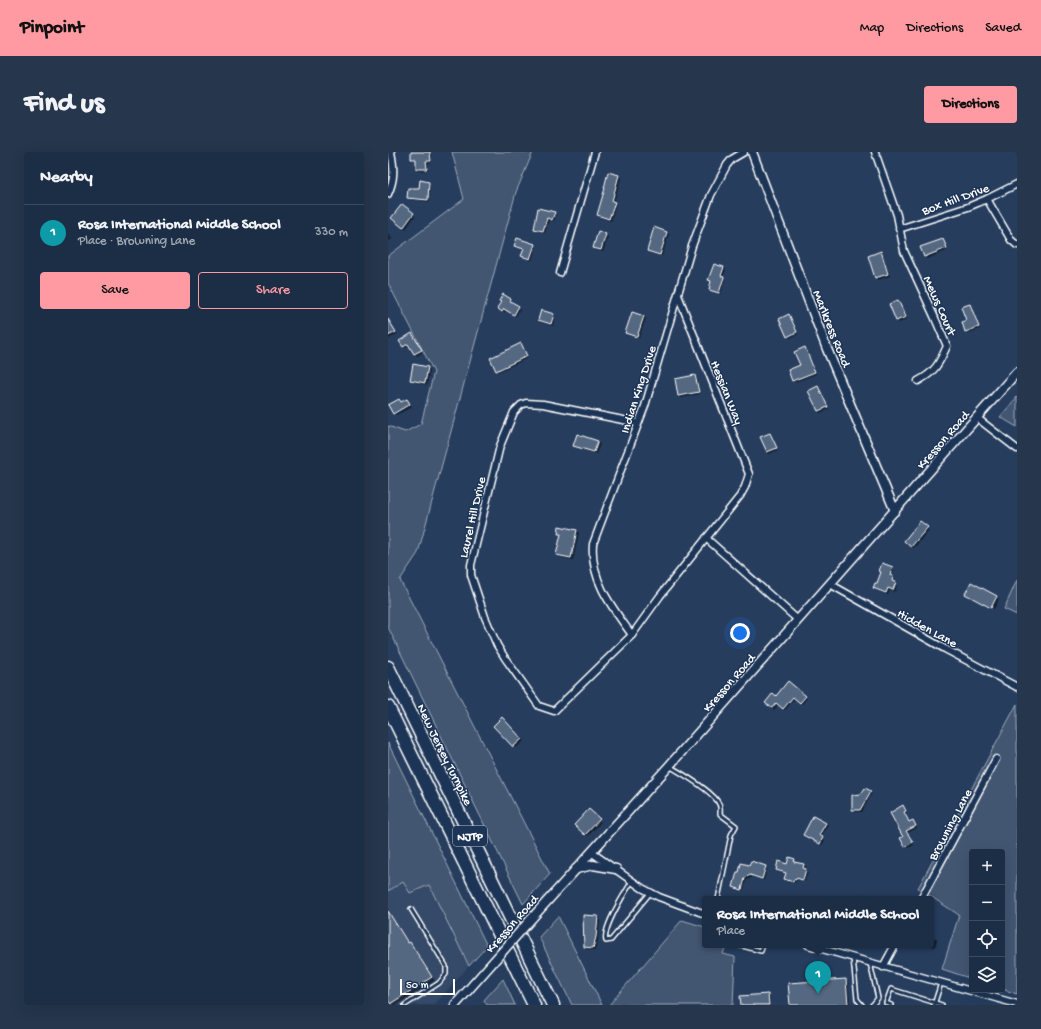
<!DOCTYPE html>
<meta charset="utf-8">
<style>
:root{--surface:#1c2e46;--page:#25364d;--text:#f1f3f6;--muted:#a0a8b3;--line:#3a4a5f;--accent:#ff9aa2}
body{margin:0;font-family:"Gochi Hand",sans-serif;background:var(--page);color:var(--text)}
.controls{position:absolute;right:12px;bottom:12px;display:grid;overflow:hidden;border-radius:4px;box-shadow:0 4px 16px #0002}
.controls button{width:36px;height:36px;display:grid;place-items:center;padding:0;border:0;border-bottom:1px solid var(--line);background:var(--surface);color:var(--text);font:20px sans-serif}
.scale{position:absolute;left:12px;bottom:10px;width:55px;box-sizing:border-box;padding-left:4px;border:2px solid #fff;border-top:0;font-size:11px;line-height:14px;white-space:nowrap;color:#fff;-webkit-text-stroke:3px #1d3557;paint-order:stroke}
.you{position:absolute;left:352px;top:481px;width:14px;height:14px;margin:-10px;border:3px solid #fff;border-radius:50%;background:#1a73e8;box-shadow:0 0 0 6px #1a73e833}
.badge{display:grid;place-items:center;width:26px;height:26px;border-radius:50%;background:var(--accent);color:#fff;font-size:13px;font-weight:700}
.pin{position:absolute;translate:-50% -33px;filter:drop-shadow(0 1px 2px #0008)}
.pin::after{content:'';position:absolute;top:21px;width:14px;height:12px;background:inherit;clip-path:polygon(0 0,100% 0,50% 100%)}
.popup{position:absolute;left:314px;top:744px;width:232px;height:52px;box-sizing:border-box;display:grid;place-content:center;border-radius:4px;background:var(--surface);filter:drop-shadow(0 1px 3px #0005);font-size:13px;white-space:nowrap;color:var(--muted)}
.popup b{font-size:15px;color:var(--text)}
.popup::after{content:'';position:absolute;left:50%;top:100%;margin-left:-8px;border:8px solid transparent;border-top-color:var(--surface)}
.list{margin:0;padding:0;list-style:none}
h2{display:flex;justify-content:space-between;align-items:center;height:52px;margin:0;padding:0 16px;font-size:17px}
h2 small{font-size:13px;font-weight:400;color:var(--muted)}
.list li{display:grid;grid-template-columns:26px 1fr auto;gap:12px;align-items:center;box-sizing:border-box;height:56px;padding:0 16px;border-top:1px solid var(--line)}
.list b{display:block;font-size:15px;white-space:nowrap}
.list p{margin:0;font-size:13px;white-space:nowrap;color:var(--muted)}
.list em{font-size:13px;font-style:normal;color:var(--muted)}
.actions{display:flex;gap:8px;padding:12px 16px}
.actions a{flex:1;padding:9px 0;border:1px solid var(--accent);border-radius:4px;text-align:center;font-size:14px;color:var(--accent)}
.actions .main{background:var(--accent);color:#111}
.icon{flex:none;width:22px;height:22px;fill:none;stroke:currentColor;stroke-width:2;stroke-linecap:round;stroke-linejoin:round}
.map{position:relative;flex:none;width:629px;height:853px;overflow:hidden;border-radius:4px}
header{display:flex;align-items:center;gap:24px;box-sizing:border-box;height:56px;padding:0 20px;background:var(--accent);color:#111}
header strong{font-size:19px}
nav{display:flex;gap:22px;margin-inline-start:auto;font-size:14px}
.intro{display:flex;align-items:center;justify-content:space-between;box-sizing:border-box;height:96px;padding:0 24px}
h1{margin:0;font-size:28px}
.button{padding:10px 18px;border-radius:4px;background:var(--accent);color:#111;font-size:14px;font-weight:700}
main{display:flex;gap:24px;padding:0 24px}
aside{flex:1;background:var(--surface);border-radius:4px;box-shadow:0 4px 16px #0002}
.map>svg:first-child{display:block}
.built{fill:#344a68}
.green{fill:#425672;stroke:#a0aab8}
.shadow{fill:#0007}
.building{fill:#556781;stroke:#fff}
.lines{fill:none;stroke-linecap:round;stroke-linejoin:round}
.service-casing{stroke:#fff;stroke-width:6}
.minor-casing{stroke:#fff;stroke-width:9}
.tertiary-casing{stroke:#fff;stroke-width:11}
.motorway-casing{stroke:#fff;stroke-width:15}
.service{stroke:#1d3557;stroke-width:3}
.minor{stroke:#1d3557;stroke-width:6}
.tertiary{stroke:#1d3557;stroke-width:8}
.motorway{stroke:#1d3557;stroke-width:12}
.tertiary-bridge-casing{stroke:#fff;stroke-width:11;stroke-linecap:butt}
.tertiary-bridge{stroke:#1d3557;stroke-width:8}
.labels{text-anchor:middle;stroke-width:3;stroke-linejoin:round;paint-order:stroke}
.shield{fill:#1d3557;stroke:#bbc2cd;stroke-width:1}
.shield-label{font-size:12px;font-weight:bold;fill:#fff}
.street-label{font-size:13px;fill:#fff;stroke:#1d3557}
</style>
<header>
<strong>Pinpoint</strong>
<nav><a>Map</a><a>Directions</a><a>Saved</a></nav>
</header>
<div class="intro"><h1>Find us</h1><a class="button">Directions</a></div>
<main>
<aside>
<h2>Nearby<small></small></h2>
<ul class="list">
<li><span class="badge" style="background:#0f9aa8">1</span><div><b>Rosa International Middle School</b><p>Place · Browning Lane</p></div><em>330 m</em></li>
</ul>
<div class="actions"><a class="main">Save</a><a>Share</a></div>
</aside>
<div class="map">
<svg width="629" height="853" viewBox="0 0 629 853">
<rect width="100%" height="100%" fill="#263d5e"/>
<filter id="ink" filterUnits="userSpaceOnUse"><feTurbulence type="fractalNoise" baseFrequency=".025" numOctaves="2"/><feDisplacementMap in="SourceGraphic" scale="8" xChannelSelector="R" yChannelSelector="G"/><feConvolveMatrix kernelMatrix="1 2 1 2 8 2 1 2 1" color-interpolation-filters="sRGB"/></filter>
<g filter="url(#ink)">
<path class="built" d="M15,730L41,733L81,814L46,853H0V739Z"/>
<g class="green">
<path d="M64,0H145L128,40L30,401L12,428L162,722L135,752L0,475V274L17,280L33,272L46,220L0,131V104L76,47Z"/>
<path d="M629,245V275L612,265Z"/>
<path d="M629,428V463L616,457Z"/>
<path d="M629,552V842L614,837V700H584V827L554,817L571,763L530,736Z"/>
<path d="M0,591L99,794L81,814L41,733L22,741L15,730L0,739Z"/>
<path d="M170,764L214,853H184L151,785Z"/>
<path d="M294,768L317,775V793H338L335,802L347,805L345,853H221Z"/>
<path d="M115,827L127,853H99L96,848Z"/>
</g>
<g class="shadow">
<path d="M24,0L44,1V10L40,11V18L31,19L29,17V8H26L24,6Z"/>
<path d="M231,24L233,26L226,50L228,52L223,69L212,65L210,63Z"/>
<path d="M40,30L42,33L41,50L22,47L20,45Z"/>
<path d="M14,53L27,64L18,77L6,68Z"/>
<path d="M151,57L166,61L168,63L166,69L161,68L157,81L149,78L147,76Z"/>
<path d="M279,80L281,82L274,104L262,101L260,98Z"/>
<path d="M0,81L4,87L0,90Z"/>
<path d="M218,83L220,85L215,100L208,98L206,96Z"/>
<path d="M554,88L560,98L539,107L537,104Z"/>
<path d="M146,93L148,95L144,108L137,106L135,104L137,98L127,94Z"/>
<path d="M492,100L494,102L502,124L490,128L488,125Z"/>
<path d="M327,113L336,116L338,118L335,125L337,127L333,142L324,139L322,137L324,131L322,128Z"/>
<path d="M122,148L124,150L123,151L132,157L128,164L118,158L116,161L112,158Z"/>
<path d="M510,149L519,167L511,171L502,153Z"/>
<path d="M582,153L584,155L592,177L580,181L578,179Z"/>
<path d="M165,163L167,165L165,174L153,170L151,168Z"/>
<path d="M401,163L410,182L402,186L400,184Z"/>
<path d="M256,164L258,166L251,186L240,183L238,181Z"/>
<path d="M0,167L9,182L1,187L0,186Z"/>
<path d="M26,185L35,200L29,204L22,193L18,196L16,194Z"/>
<path d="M133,193L140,206L110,220L108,218Z"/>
<path d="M417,197L419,199L428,222L407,230L405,228L413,214Z"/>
<path d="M40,216L42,218L39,233L25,230L23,228Z"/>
<path d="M307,224L309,226L312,242L293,246L291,244L288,228Z"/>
<path d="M430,235L441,257L432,261L421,239Z"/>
<path d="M11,248L14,251L19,248L24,255L8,263L6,261Z"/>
<path d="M382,282L390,298L381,302L379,300Z"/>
<path d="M210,290L212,292L208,302L189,295L187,293Z"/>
<path d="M533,370L541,378L526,396L517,389Z"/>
<path d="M172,375L189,379L191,381L185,408L171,405L169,403L173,384L171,382Z"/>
<path d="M504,416L506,418L504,425L507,427L505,431L509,433L507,440L502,438L500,443L488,438L486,436L489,433L494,421Z"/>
<path d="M584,432L611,447L606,457L580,444Z"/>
<path d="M417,544L419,546L414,552L407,546L397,558L390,553L386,558L379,551L388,545Z"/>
<path d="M114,567L136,589L128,596L107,574Z"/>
<path d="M482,639L484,641L474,660H467L465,658L474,643Z"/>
<path d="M517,657L519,661L517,662L522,671L527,672L529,676L520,681L526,693L520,696L518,694L516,685L503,661Z"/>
<path d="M201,658L213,670L200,684L188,673Z"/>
<path d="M438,671L440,673L433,685L437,688L434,693L418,684Z"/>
<path d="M406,708L408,711L416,713L418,715L417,718L420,720L417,729L410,727V729H408L407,731L399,729L397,727L399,722L391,720L389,718Z"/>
<path d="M362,714L377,715L379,717L376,728L365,725L359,728L355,739L348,737L346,735Z"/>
<path d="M473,742L481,747H470Z"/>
<path d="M0,758L21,792L22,791L26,795L47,829L8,853H5L0,846Z"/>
<path d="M210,765L212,767L210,788L207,798L199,797L197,795Z"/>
<path d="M543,784L549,787L547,795L539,793H543Z"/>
<path d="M458,828L460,830L462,853H403Z"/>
<path d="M380,843L382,845V853H354Z"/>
</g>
<g class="building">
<path d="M23,0H42L43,9H38L39,17H28V7H23Z"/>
<path d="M220,20L231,23L224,49L227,50L221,67L209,63L217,36H216Z"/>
<path d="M32,28L41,30L40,48L19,46L20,36H31Z"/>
<path d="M14,52L26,61L15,76L3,66Z"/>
<path d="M150,56L167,60L164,68L159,66L155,79L146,77Z"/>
<path d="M266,75L279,80L272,103L259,99Z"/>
<path d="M210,79L218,82L213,98L205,96Z"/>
<path d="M129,86L147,92L142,107L133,104L136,97L126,94Z"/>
<path d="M555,87L559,96L536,105L532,95Z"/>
<path d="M493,99L500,122L487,126L480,104Z"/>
<path d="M326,112L336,115L333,124L336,125L331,141L321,138L323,129L320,128Z"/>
<path d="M115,142L123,147L122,149L131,154L126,163L116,157L114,160L109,156L113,150L111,149Z"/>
<path d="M510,148L518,165L508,169L501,152Z"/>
<path d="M582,152L591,175L577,180L574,170L578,168L573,155Z"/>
<path d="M153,158L166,162L163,172L150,168Z"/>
<path d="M244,160L256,164L249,185L237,181Z"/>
<path d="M401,162L409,180L399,185L391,167Z"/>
<path d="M0,167L8,180L0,184Z"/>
<path d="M24,181L34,198L26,202L20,192L15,195L11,189Z"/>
<path d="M133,191L139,204L108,219L102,206Z"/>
<path d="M417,195L427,220L404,229L400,218L412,213L406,200Z"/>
<path d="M25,212L40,215L37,231L22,228Z"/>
<path d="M307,223L311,240L290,244L287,227Z"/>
<path d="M430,234L440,255L430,259L420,239Z"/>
<path d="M11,247L13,250L19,247L22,252L5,262L0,253Z"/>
<path d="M382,281L389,296L379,300L372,285Z"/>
<path d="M189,282L210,289L206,300L185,294Z"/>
<path d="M532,369L540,375L523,395L516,389Z"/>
<path d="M171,374L189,378L183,406L168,403L173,382H170Z"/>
<path d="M494,411L505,415L502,423L505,424L504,429L508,430L505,438L500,436L498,441L485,436L487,431H489L493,420L491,419Z"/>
<path d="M583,430L609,444L603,456L577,442Z"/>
<path d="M400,529L418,544L412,551L405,545L395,557L388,551L384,556L377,551L385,541L388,544Z"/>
<path d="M114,565L134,587L125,595L105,574Z"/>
<path d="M477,636L483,639L472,658H464V643L473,642Z"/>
<path d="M515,653L518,659L516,660L521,670L525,668L528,674L518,679L525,690L517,695L512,686L515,685L502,661Z"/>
<path d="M201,657L212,667L197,683L186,673Z"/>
<path d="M425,664L438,671L431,683L435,685L432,692L415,683Z"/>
<path d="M401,705L407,707L406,710L416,712L415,716L418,717L415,728L408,726V728L406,727L405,730L396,727L398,721L388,718L390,709L399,712Z"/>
<path d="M363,709L378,714L374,727L362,723L357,726L354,738L345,735L349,720H351L353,711L361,713Z"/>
<path d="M0,759L20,791L22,790L44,825L2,852L0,848Z"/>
<path d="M195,763L210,764L208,785L205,796L196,795Z"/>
<path d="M458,827L460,853H402L400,831Z"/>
<path d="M380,842L381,853H353L352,844Z"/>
</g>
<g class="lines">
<g class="service-casing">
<g id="service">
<path d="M283,615C295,622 326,640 331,652C333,655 332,659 332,662L348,674L343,683L330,747"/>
<path d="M244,729C237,741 214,776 218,789L223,788L263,740"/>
<path d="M351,793L373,799L375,793"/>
<path d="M465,806L469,847L474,853"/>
<path d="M482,811L490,846L486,851L484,853"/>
<path d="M17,853L51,831L58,822V814L23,757"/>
<path d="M503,853L498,851L503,837L554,853"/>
<path d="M546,853L553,831"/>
</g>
</g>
<g class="minor-casing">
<g id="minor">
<path d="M487,0L509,63L516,99L546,164L559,194C551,212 547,220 530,229"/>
<path d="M0,42C7,27 6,15 3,0"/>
<path d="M599,47L623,88L629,93"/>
<path d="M511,77L580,55L599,47L629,32"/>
<path d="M172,121L207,0"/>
<path d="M589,266L629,297"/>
<path d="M250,271L155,252L138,251L133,253L126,260L112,294L83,413V423L97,465L109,493L117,506L151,554L166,559L244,483L272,444L352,344L357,335L361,322L290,143"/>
<path d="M318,386L410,468"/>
<path d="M442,432L557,497L629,535"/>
<path d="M244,483C224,455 202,428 205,392L257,254L304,94L323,43L339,13L344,7L356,0"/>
<path d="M203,700L254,736L271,745L317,762"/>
<path d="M533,747L608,607"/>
<path d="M420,793L629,852"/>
<path d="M495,815L507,793"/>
</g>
</g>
<g class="tertiary-casing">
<g id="tertiary">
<path d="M364,0L439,197L507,359"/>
<path d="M188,717L205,713L228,717"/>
<path d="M144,766L281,614L629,220"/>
<path d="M67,853L106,809"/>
</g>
</g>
<g class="motorway-casing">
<g id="motorway">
<path d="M0,515L165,853"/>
<path d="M0,555L146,853"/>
</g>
</g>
<use href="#service" class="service"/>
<use href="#minor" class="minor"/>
<use href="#tertiary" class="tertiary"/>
<use href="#motorway" class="motorway"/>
<g class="tertiary-bridge-casing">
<path id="tertiary-bridge" d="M106,809L144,766"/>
</g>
<use href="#tertiary-bridge" class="tertiary-bridge"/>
</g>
</g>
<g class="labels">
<rect class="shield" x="65" y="674" width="34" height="20" rx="3"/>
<g class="shield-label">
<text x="82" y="688">NJTP</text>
</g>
<g class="street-label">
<text transform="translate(567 46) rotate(-20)" y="5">Box Hill Drive</text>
<text transform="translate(553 153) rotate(66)" y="5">Mews Court</text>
<text transform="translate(445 176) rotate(68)" y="5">Marlkress Road</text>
<text transform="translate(249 237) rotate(-72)" y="5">Indian King Drive</text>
<text transform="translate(340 240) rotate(68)" y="5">Hessian Way</text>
<text transform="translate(554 287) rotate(-49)" y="5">Kresson Road</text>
<text transform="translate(83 365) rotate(-77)" y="5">Laurel Hill Drive</text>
<text transform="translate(540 475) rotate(29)" y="5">Hidden Lane</text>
<text transform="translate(340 530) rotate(-49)" y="5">Kresson Road</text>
<text transform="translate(58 602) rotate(64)" y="5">New Jersey Turnpike</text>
<text transform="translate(561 672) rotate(-62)" y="5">Browning Lane</text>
<text transform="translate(123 771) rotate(-49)" y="5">Kresson Road</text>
</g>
</g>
</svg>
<div class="controls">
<button>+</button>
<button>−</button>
<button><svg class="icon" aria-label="locate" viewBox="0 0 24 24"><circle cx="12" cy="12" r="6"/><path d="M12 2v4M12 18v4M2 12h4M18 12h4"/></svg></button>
<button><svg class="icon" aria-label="layers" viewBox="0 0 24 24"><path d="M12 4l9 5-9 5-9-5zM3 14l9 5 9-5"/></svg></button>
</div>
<div class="scale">50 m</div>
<div class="you"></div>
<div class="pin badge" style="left:430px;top:842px;background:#0f9aa8">1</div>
<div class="popup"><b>Rosa International Middle School</b>Place</div>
</div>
</main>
